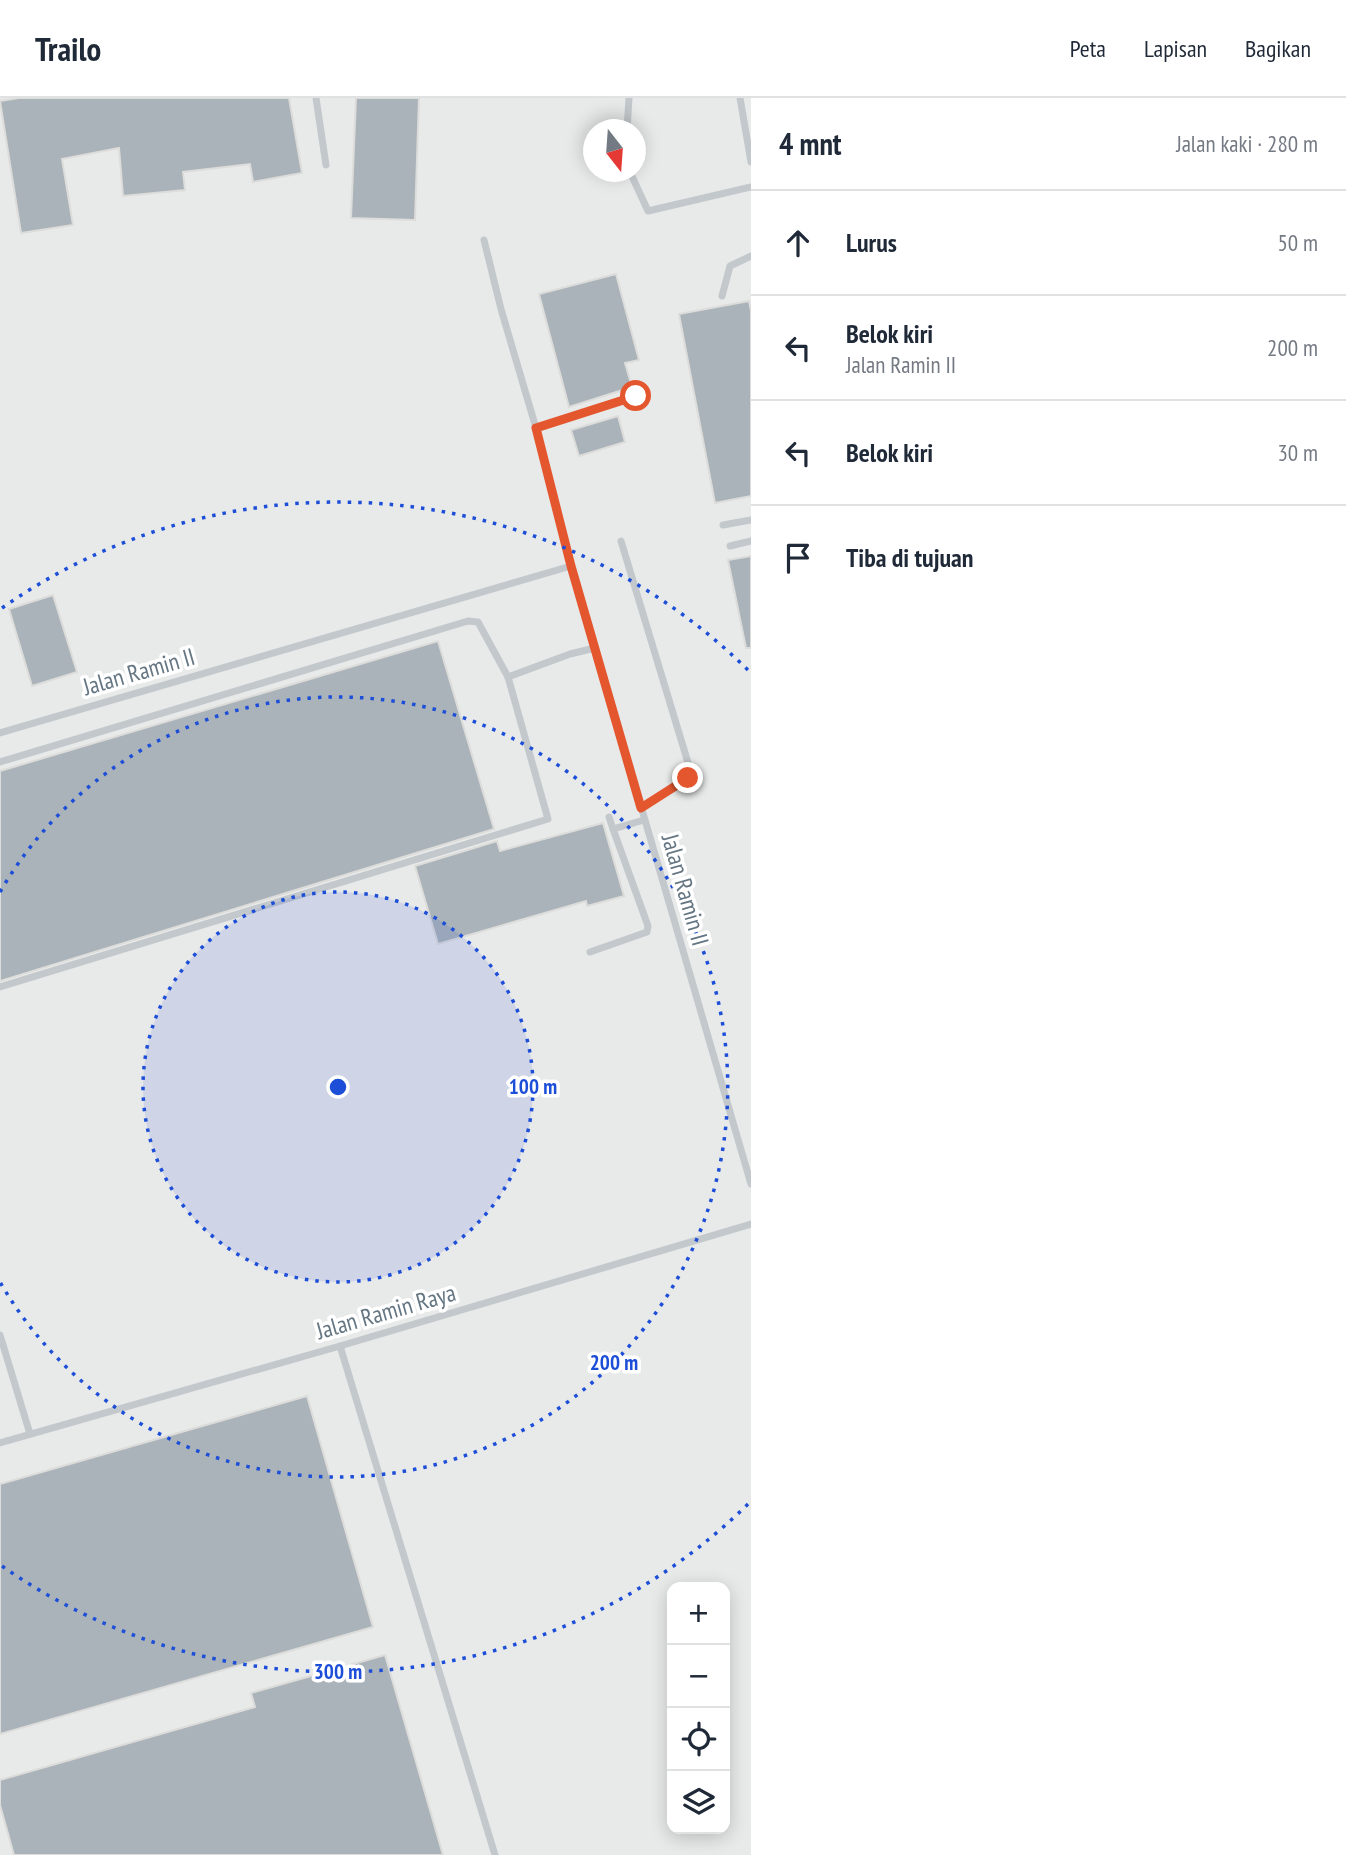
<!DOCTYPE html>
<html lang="id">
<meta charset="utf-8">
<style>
:root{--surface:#fff;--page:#f2f2f3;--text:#1f2937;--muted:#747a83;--line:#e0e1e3}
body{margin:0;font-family:"PT Sans Narrow",sans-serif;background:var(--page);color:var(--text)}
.controls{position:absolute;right:21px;bottom:21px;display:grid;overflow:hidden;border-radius:14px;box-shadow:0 4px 18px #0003}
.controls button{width:63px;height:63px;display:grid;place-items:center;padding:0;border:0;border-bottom:2px solid var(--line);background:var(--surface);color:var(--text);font:35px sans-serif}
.compass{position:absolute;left:583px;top:21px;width:63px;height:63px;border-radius:50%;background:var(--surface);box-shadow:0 4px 18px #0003;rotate:163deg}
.stop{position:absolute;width:21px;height:21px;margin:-16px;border:5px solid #e4572e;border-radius:50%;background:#fff}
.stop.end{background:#e4572e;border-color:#fff;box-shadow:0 2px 7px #0008}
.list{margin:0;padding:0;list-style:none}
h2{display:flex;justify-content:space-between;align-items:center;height:91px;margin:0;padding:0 28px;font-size:30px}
h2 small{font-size:23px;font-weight:400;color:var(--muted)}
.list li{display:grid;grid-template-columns:46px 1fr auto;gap:21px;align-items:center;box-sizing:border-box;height:105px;padding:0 28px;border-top:2px solid var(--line)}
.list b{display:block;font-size:26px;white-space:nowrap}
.list p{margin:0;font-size:23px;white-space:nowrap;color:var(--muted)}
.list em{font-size:23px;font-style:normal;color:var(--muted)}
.icon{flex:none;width:38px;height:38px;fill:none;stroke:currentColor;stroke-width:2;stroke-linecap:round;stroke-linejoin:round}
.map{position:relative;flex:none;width:751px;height:1757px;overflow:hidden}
header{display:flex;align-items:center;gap:42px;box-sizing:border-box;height:98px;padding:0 35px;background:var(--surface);border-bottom:2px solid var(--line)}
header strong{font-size:33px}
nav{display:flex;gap:38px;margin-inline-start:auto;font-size:24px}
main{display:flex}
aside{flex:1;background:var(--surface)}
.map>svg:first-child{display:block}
.built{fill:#e8e9e9;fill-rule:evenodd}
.building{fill:#aab3b9;stroke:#dcdcda;stroke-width:2}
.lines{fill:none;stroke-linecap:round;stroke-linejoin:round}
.lane{stroke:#c3c8cc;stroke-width:7}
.route{stroke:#e4572e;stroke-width:9}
.ring{fill:none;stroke:#1d4ed8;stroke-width:3.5;stroke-dasharray:3.5 7}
.labels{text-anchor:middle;stroke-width:7;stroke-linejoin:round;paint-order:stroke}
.street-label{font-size:24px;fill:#657683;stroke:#fff}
.centre{fill:#1d4ed8;stroke:#fff;stroke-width:3.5}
.ring-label{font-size:21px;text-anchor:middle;font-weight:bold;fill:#1d4ed8;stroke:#fff;stroke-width:7;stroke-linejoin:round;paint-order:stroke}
</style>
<header>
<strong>Trailo</strong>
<nav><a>Peta</a><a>Lapisan</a><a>Bagikan</a></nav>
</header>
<main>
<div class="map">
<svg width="751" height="1757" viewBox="0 0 751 1757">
<rect width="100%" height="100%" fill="#fafaf8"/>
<path class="built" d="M0,0H751V1757H0ZM594,32H636V74H594ZM672,1489H725V1731H672Z"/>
<g class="building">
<path d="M19,0H289L302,75L253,84L250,66L183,74L185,92L123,98L119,50L62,61L73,127L21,135L0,3Z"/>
<path d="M356,0H419L415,122L351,120Z"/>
<path d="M616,176L639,262L625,265L632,289L569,309L539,196Z"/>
<path d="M749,203L751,213V398L715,405L679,216Z"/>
<path d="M618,318L625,344L579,358L571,332Z"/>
<path d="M751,458V550H746L728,462Z"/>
<path d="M53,497L77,574L32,588L9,511Z"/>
<path d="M438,543L494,731L0,883V673Z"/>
<path d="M603,725L624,798L587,808L586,803L438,846L415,768L497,743L500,753Z"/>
<path d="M307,1298L373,1529L0,1636V1386Z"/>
<path d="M385,1557L443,1757H14L0,1707V1682L255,1609L251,1595Z"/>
</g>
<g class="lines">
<g class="lane">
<path d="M316,0L326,67"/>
<path d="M740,0L751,64"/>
<path d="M627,32L629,0"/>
<path d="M630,74L648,113L751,89"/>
<path d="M484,142L501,211L536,330L571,468L751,1086"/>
<path d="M722,198L730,168L751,158"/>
<path d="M536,330L636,298"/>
<path d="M723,427L751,422"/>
<path d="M621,443L689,668L686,682L641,710"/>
<path d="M730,448L751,443"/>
<path d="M0,635L571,468"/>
<path d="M0,664L468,523L478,524L508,579L570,556L595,550"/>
<path d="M609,719L613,731"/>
<path d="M590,854L647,834L648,828L613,731L644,722"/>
<path d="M0,889L548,721L508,579"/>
<path d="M0,1237L30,1336"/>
<path d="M340,1248L495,1757"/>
<path d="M0,1345L340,1248L751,1126"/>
</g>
</g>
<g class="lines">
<path class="route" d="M636,298L536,330L571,468L641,710L688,680"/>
</g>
<circle cx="338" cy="989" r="195" fill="#1d4ed8" fill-opacity=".12"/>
<g class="ring">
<circle cx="338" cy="989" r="195"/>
<path d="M0 794A390 390 0 1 1 0 1184"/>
<path d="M748 1406A585 585 0 0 1 2 1468M2 510A585 585 0 0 1 748 572"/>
</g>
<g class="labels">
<g class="street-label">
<text transform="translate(139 574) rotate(-16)" y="8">Jalan Ramin II</text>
<text transform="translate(685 792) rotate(74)" y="8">Jalan Ramin II</text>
<text transform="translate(386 1214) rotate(-16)" y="8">Jalan Ramin Raya</text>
</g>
</g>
<circle cx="338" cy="989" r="10" class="centre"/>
<g class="ring-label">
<text x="533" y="996">100 m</text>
<text x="614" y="1272">200 m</text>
<text x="338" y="1581">300 m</text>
</g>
</svg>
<div class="controls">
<button>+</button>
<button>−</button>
<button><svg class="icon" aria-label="locate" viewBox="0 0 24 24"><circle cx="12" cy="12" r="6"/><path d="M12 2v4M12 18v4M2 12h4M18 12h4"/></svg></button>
<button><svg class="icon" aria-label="layers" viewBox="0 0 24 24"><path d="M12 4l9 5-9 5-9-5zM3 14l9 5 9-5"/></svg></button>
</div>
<svg class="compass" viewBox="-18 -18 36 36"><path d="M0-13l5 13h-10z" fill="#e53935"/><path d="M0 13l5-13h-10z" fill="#747a83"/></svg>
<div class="stop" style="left:636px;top:298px"></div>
<div class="stop end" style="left:688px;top:680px"></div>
</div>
<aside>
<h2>4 mnt<small>Jalan kaki · 280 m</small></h2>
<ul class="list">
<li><svg class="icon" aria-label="ahead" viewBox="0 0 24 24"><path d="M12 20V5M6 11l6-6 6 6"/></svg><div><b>Lurus</b></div><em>50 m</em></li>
<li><svg class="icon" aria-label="left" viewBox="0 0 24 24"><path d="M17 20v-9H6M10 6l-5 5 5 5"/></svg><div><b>Belok kiri</b><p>Jalan Ramin II</p></div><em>200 m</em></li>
<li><svg class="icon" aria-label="left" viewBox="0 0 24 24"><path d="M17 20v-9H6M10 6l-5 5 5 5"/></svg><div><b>Belok kiri</b></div><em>30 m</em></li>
<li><svg class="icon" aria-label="arrive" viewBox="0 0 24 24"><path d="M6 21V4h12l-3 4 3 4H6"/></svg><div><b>Tiba di tujuan</b></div></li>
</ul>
</aside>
</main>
